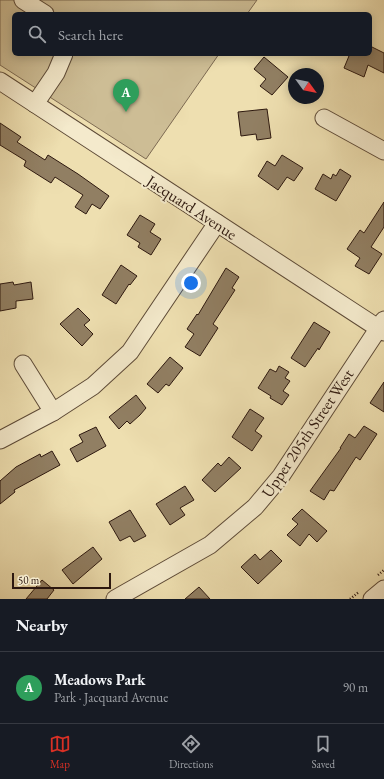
<!DOCTYPE html>
<meta charset="utf-8">
<style>
:root{--surface:#171b24;--page:#242831;--text:#f1f3f6;--muted:#9ea1a6;--line:#363941;--accent:#d93025}
body{margin:0;font-family:"EB Garamond",serif;background:var(--page);color:var(--text)}
.compass{position:absolute;left:288px;top:68px;width:36px;height:36px;border-radius:50%;background:var(--surface);box-shadow:0 2px 10px #0003;rotate:123deg}
.scale{position:absolute;left:12px;bottom:10px;width:99px;box-sizing:border-box;padding-left:4px;border:2px solid #2d180f;border-top:0;font-size:11px;line-height:14px;white-space:nowrap;color:#2d180f;-webkit-text-stroke:3px #f4eacc;paint-order:stroke}
.you{position:absolute;left:191px;top:283px;width:14px;height:14px;margin:-10px;border:3px solid #fff;border-radius:50%;background:#1a73e8;box-shadow:0 0 0 6px #1a73e833}
.badge{display:grid;place-items:center;width:26px;height:26px;border-radius:50%;background:var(--accent);color:#fff;font-size:13px;font-weight:700}
.pin{position:absolute;translate:-50% -33px;filter:drop-shadow(0 1px 2px #0008)}
.pin::after{content:'';position:absolute;top:21px;width:14px;height:12px;background:inherit;clip-path:polygon(0 0,100% 0,50% 100%)}
.list{margin:0;padding:0;list-style:none}
h2{display:flex;justify-content:space-between;align-items:center;height:52px;margin:0;padding:0 16px;font-size:17px}
h2 small{font-size:13px;font-weight:400;color:var(--muted)}
.list li{display:grid;grid-template-columns:26px 1fr auto;gap:12px;align-items:center;box-sizing:border-box;height:72px;padding:0 16px;border-top:1px solid var(--line)}
.list b{display:block;font-size:15px;white-space:nowrap}
.list p{margin:0;font-size:13px;white-space:nowrap;color:var(--muted)}
.list em{font-size:13px;font-style:normal;color:var(--muted)}
.icon{flex:none;width:22px;height:22px;fill:none;stroke:currentColor;stroke-width:2;stroke-linecap:round;stroke-linejoin:round}
.map{position:relative;flex:none;width:384px;height:599px;overflow:hidden}
.search{position:absolute;background:var(--surface);box-shadow:0 2px 10px #0003;left:12px;right:12px;top:12px;height:44px;display:flex;align-items:center;gap:10px;box-sizing:border-box;padding:0 14px;border-radius:6px;color:var(--muted);font-size:15px}
.sheet{height:124px;background:var(--surface)}
nav{display:flex;justify-content:space-around;align-items:center;box-sizing:border-box;height:56px;border-top:1px solid var(--line);background:var(--surface);font-size:11px;color:var(--muted)}
nav a{display:grid;justify-items:center;gap:2px}
nav .on{color:var(--accent)}
.map>svg:first-child{display:block}
.green{fill:#cdbd95;stroke:#7d6a52}
.building{fill:#917f63;stroke:#2d180f}
.lines{fill:none;stroke-linecap:round;stroke-linejoin:round}
.minor-casing{stroke:#5d4a37;stroke-width:19}
.path{stroke:#2d180f;stroke-width:2.5;stroke-dasharray:1 2;stroke-linecap:butt}
.minor{stroke:#f4eacc;stroke-width:17}
.labels{text-anchor:middle;stroke-width:4;stroke-linejoin:round;paint-order:stroke}
.street-label{font-size:16px;fill:#2d180f;stroke:#f4eacc}
</style>
<div class="map">
<svg width="384" height="599" viewBox="0 0 384 599">
<rect width="100%" height="100%" fill="#eedfb0"/>
<filter id="stains"><feTurbulence type="fractalNoise" baseFrequency=".005" numOctaves="4"/><feColorMatrix values="0 0 0 0 .2 0 0 0 0 .09 0 0 0 0 .02 0 0 0 .5 -.17"/></filter>
<radialGradient id="worn" r=".72"><stop offset=".6" stop-color="#630" stop-opacity="0"/><stop offset="1" stop-color="#630" stop-opacity=".3"/></radialGradient>
<path class="green" d="M0,0H257L247,14H14V54H219L146,159L0,65Z"/>
<g class="building">
<path d="M370,46L384,53V73L368,65L364,77L344,68L349,56L344,54H370Z"/>
<path d="M264,57L288,77L272,95L260,86L266,79L254,69Z"/>
<path d="M267,109L271,138L257,140L256,134L241,136L238,112Z"/>
<path d="M0,123L21,137L17,142L45,160L48,155L78,174L109,196L100,209L92,204L86,214L75,207L83,195L55,177L51,183L24,166L26,161L0,145Z"/>
<path d="M282,155L303,168L294,181L287,177L278,190L258,176L267,161L275,166Z"/>
<path d="M340,169L351,176L336,201L315,189L323,174L331,179L333,174L336,176Z"/>
<path d="M384,202V227L371,247L382,254L369,274L355,266L360,258L347,249L360,230L364,233Z"/>
<path d="M140,215L155,224L150,232L161,239L151,255L138,247L140,243L127,235Z"/>
<path d="M121,265L137,276L130,285L129,284L116,304L102,295Z"/>
<path d="M226,268L239,277L232,288L235,290L213,324L218,328L200,356L185,347L194,334L187,329L197,314L198,315Z"/>
<path d="M13,282L14,285L31,282L33,299L16,301V308L0,311V284Z"/>
<path d="M78,308L90,320L84,325L93,334L82,346L60,324Z"/>
<path d="M314,322L330,332L319,350L318,348L305,367L291,358Z"/>
<path d="M170,357L183,368L169,386L166,384L158,393L147,384Z"/>
<path d="M279,366L289,372L285,378L290,381L283,391L289,395L282,405L270,398L271,396L258,388L270,369L276,372Z"/>
<path d="M384,382V412L370,403Z"/>
<path d="M136,395L146,408L140,415L130,424L127,421L119,429L109,417Z"/>
<path d="M250,409L264,418L255,431L262,436L252,451L232,437Z"/>
<path d="M364,426L377,434L360,460L356,457L334,491L330,490L324,500L310,491L341,448H340L349,434L355,438Z"/>
<path d="M96,427L106,446L77,462L70,449L83,442L79,435Z"/>
<path d="M52,451L60,465L14,490L15,492L0,504V481L16,467L40,454L41,457Z"/>
<path d="M229,457L241,468L215,492L202,480L218,463L221,466Z"/>
<path d="M185,486L194,500L180,508L185,515L170,525L156,504Z"/>
<path d="M302,509L327,531L317,542L309,534L300,546L287,535L298,524L292,519Z"/>
<path d="M130,510L146,536L134,542L130,536L120,541L109,522Z"/>
<path d="M93,547L102,559L73,584L62,570Z"/>
<path d="M271,550L282,561L258,584L241,567L255,554L260,560Z"/>
<path d="M42,580L54,590L47,599H26Z"/>
<path d="M199,587L210,599H185Z"/>
</g>
<g class="lines">
<g class="minor-casing">
<g id="minor">
<path d="M23,0L45,14"/>
<path d="M0,81L384,332"/>
<path d="M35,104L56,73L64,54"/>
<path d="M324,118L384,151"/>
<path d="M23,364L53,412"/>
<path d="M0,440L53,412L93,386L130,352L217,223"/>
<path d="M115,599L210,545L255,507L281,476L384,320"/>
<path d="M372,599L384,589"/>
</g>
</g>
<g class="path">
<path d="M378,575L384,570"/>
<path d="M350,599L359,592"/>
</g>
<use href="#minor" class="minor"/>
</g>
<g class="labels">
<g class="street-label">
<text transform="translate(192 207) rotate(33)" y="6">Jacquard Avenue</text>
<text transform="translate(307 433) rotate(-56)" y="6">Upper 205th Street West</text>
</g>
</g>
<rect width="100%" height="100%" filter="url(#stains)"/>
<rect width="100%" height="100%" fill="url(#worn)"/>
</svg>
<svg class="compass" viewBox="-18 -18 36 36"><path d="M0-13l5 13h-10z" fill="#e53935"/><path d="M0 13l5-13h-10z" fill="#9ea1a6"/></svg>
<div class="scale">50 m</div>
<div class="you"></div>
<div class="pin badge" style="left:126px;top:112px;background:#2e9e5b">A</div>
<div class="search"><svg class="icon" aria-label="search" viewBox="0 0 24 24"><circle cx="10" cy="10" r="6"/><path d="M15 15l6 6"/></svg>Search here</div>
</div>
<section class="sheet">
<h2>Nearby<small></small></h2>
<ul class="list">
<li><span class="badge" style="background:#2e9e5b">A</span><div><b>Meadows Park</b><p>Park · Jacquard Avenue</p></div><em>90 m</em></li>
</ul>
</section>
<nav>
<a class="on"><svg class="icon" aria-label="map" viewBox="0 0 24 24"><path d="M3 6l6-2 6 2 6-2v14l-6 2-6-2-6 2zM9 4v14M15 6v14"/></svg>Map</a>
<a><svg class="icon" aria-label="directions" viewBox="0 0 24 24"><path d="M12 3l9 9-9 9-9-9zM9 14v-3h6M13 9l2 2-2 2"/></svg>Directions</a>
<a><svg class="icon" aria-label="saved" viewBox="0 0 24 24"><path d="M7 4h10v16l-5-4-5 4z"/></svg>Saved</a>
</nav>
